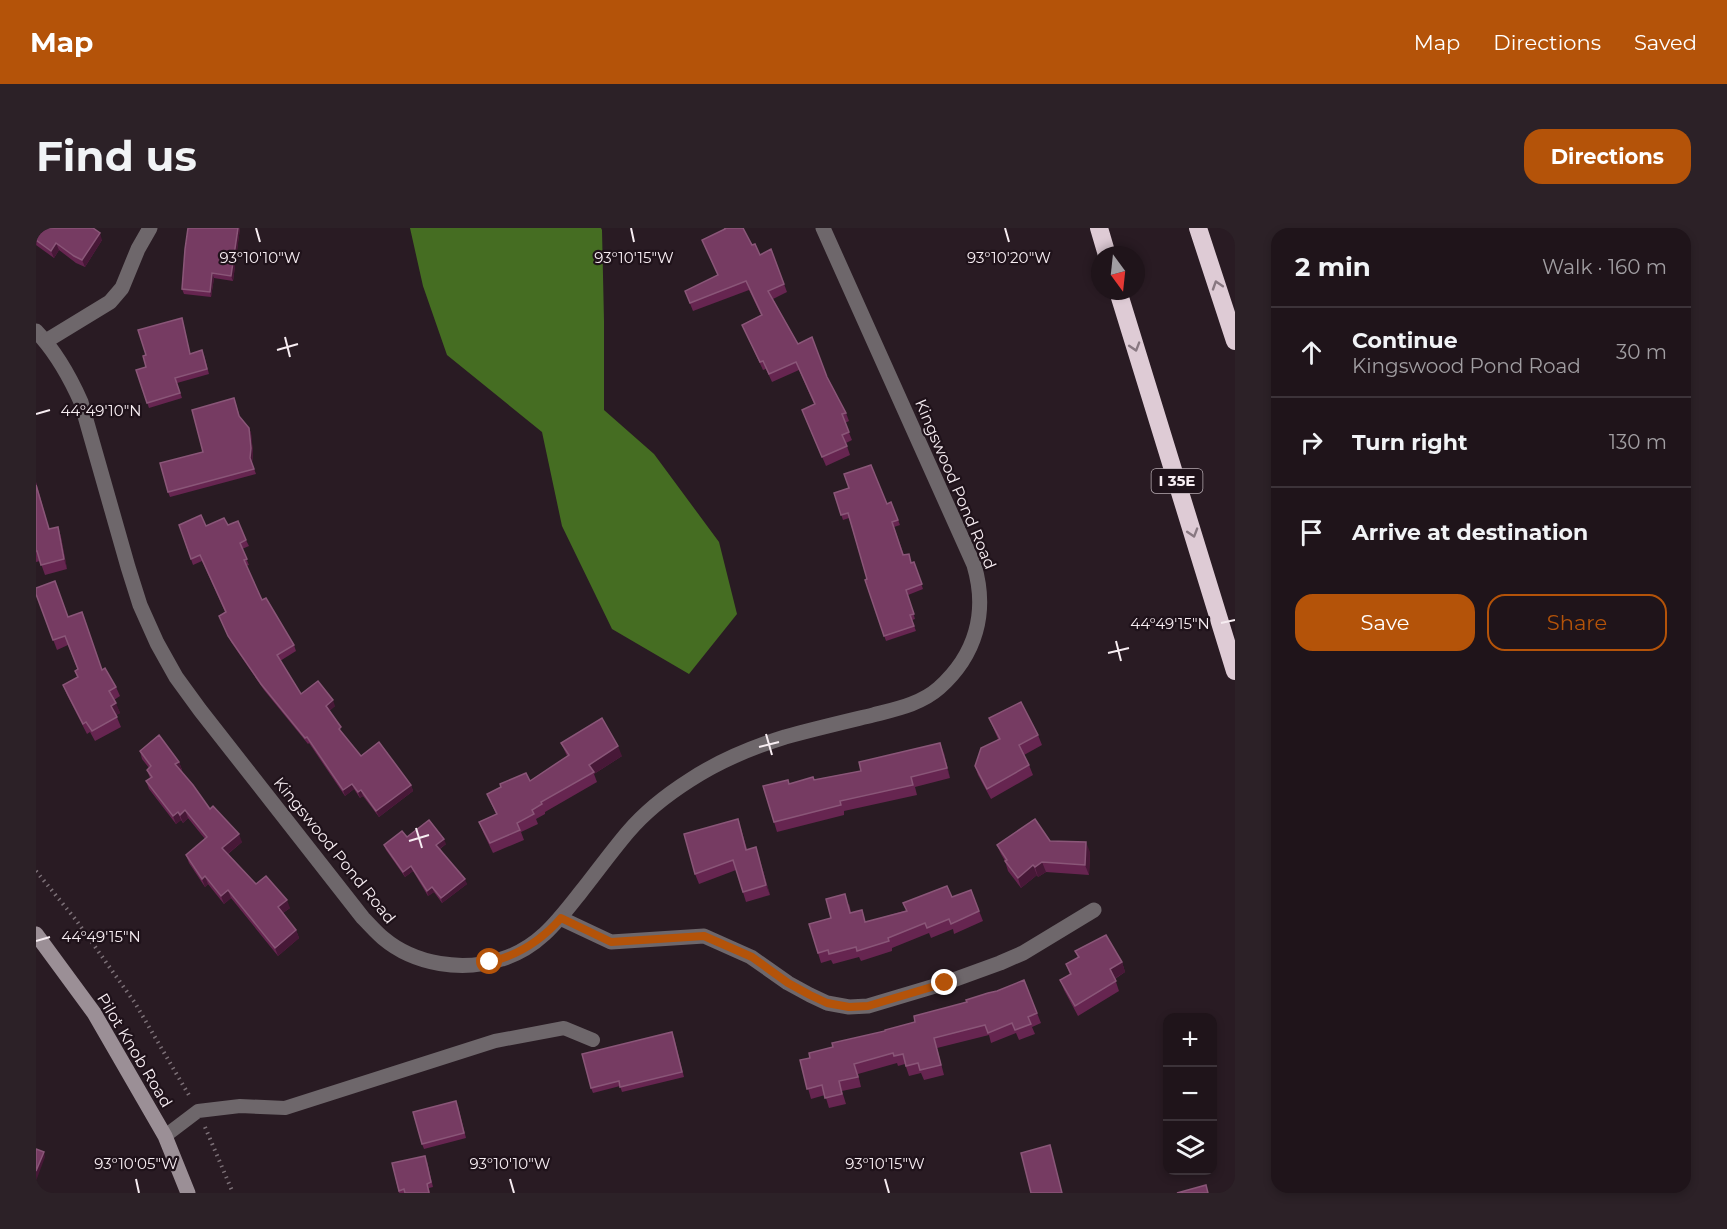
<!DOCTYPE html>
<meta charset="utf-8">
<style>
:root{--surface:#1f141a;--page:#2c2127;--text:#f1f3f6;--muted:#a19ea2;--line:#3c3339;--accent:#b45309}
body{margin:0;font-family:Montserrat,sans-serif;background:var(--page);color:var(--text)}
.controls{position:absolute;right:18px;bottom:18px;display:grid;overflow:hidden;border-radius:12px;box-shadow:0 3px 9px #0003}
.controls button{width:54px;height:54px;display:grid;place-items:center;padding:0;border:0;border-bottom:2px solid var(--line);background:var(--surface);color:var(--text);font:30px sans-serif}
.compass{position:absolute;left:1055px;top:18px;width:54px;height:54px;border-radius:50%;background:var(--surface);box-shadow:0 3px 9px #0003;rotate:165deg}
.stop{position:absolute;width:18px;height:18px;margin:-14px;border:4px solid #b45309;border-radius:50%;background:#fff}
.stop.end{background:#b45309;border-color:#fff;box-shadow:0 2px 6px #0008}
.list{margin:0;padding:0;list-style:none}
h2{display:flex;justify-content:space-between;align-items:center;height:78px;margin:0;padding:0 24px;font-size:26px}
h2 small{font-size:20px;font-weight:400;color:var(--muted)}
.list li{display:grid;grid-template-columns:39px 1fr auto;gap:18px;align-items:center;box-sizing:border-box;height:90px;padding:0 24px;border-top:2px solid var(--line)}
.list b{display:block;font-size:22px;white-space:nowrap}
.list p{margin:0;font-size:20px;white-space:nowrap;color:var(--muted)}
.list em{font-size:20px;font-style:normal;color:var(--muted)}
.actions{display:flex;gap:12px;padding:18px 24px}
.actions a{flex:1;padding:14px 0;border:2px solid var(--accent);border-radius:18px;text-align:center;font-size:21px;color:var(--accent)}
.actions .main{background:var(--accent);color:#fff}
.icon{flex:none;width:33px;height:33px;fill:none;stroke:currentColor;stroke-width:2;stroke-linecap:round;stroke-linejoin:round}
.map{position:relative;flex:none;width:1199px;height:965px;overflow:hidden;border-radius:18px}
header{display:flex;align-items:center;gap:36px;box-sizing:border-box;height:84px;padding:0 30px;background:var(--accent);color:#fff}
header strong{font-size:28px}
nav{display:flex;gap:33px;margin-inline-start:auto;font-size:21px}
.intro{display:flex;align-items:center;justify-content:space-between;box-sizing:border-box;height:144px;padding:0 36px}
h1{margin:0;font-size:42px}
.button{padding:15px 27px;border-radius:18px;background:var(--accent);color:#fff;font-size:21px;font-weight:700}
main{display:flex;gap:36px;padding:0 36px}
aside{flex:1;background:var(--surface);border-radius:18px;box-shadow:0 3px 9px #0003}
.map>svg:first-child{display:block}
.water{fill:#456d22}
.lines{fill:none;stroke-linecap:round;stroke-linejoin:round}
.path{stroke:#7c7077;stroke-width:4;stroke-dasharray:1.5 4.5;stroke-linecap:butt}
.service{stroke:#6e676b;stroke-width:14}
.minor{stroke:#6e676b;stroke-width:15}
.secondary{stroke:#9b8f96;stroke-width:15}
.motorway{stroke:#decbd5;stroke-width:18}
.wall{fill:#662550}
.shaded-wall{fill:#471837}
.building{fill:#763b62;stroke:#8a5678;stroke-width:1.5}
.oneway{stroke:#887881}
.route{stroke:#b45309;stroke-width:8}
.ticks{fill:none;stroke:#f7edf2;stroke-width:2}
.labels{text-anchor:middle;stroke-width:4.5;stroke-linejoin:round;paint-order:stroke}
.shield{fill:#1f121a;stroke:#b6abb1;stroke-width:1.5}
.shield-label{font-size:15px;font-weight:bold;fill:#f7edf2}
.street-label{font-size:16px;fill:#f7edf2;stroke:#1f121a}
.ticks-label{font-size:15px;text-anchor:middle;fill:#f7edf2;stroke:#1f121a;stroke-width:4.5;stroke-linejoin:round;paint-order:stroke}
</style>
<header>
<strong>Map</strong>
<nav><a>Map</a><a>Directions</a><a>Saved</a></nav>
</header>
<div class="intro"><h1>Find us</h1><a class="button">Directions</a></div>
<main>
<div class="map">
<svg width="1199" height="965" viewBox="0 0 1199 965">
<rect width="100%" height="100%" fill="#291b23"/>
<path class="water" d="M374,0H565L566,2L568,93V182L618,226L683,314L701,386L653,446L576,401L526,298L506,204L411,127L387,58Z"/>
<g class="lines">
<g class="path">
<path d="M0,643L40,692L99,775L154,869"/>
<path d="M169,899L197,965"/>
</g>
<path class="service" d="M129,908L162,883L204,878L249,880L459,813L528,800L557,812"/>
<g class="minor">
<path d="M0,103C20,124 33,147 45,174L92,339L104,377L121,415L140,449L164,482L327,690C334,697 340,704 347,710C379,737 427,744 466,731C502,720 522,693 544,665C560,645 575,624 592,604C609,584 632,566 654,552C683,533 717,519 749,509C778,501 808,494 837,487C860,481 885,476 903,460C940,427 952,384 938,337L787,0"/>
<path d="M10,113L74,74L86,60L102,21L114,0"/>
<path d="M524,690L575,714L668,708L715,729L752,755L774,767L791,775L813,779L832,778L909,755L964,735L987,725L1058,682"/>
</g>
<path class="secondary" d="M0,706L58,785L129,908L152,965"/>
<g class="motorway">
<path d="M1063,0L1071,27"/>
<path d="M1162,0L1199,113"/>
<path d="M1082,63L1199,443"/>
</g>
</g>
<g class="wall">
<path d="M0,0L66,12L49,39L40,35L23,22L18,30L0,17Z"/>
<path d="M152,0H204L197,53L178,50L175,69L148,66L146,61Z"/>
<path d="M688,0H707L716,17L724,27L735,21L751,64L737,71L762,116L791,149L810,185L813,193L809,195L816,212L810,215L814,227L790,238L766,182L778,176L763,142L736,154L730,141L727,142L706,97L725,87L713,62L657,83L649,63L682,47L666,12L689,1Z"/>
<path d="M146,90L154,126L168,127L173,146L141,155L146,170L113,180L100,142L110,139V127Z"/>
<path d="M198,170L204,189L213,200L215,205L217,225L216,235L220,246L134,269L132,264L167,224Z"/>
<path d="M0,254L13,301L22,299L25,309L31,341L9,347L4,333L0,334Z"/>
<path d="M798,265L851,276L855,274L864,297L858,299L868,327L876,335L878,334L887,361L872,367L879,391L876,392L880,403L850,413L829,352L831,351L813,290L807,292Z"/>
<path d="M143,297L170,298L192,297L210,312L213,318L206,321L213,337L210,338L226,372L258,417L260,423L244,433L265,466L299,478L293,483L307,506L325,528L375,557L377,563L343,589L327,568L324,570L318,561L309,568L273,515L272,516L228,462L195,414L183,388L189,384L166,333L157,337Z"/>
<path d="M0,366L32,389L66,442L80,459L84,468L78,472L84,485L80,487L85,499L59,513L54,504L51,506L31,467L27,457L41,449L39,443L42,442L32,417L21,422Z"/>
<path d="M953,490L1002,507L1006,517L988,527L993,537L997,547L955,571L942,547L939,538L962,511Z"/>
<path d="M525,515L586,528L558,546L561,554L509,584V586L500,591L502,596L485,604L488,612L457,625L447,604L443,594L460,586L451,566L494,553L531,528Z"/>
<path d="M104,523L143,534L146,542H145L174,581L206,614L192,626L220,656L254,680L247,685L260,702L263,710L242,728L195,670L188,676L172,656L169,659L153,635L150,627L169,611L152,590L147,595L145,592L140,596L113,561L110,553L114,550L111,542L113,540L106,531Z"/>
<path d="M908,525L914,550L879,559L881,567L808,583V587L741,604L738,594L753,556L825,543Z"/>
<path d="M705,601L711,621L723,629L734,667L710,674L700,642L663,656L659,646Z"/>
<path d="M371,609L410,616L404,621L431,656L406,675L398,664L392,668L377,643L369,649L350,622L348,617Z"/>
<path d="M1014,613L1054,624L1053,647L1010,644L1002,649L1001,647L985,660L972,643L969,633L965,626L961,617Z"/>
<path d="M935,662L947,693L918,706L917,701L895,710L893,705L856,720V723L825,733L823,729L797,736L795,732L785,735L782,725L795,690L813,676L815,684L830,694L916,669Z"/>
<path d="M1039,723L1086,734L1089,744L1079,751L1083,763L1042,788L1028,762L1024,752L1034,747L1030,736L1042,730Z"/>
<path d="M1001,785L1005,795L996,799L999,806L983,812L980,805L955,815L953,807L901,820L908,847L888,852L885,845L873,848L869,836L862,838L861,835L822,846L825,859L806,863L810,876L793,880L789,867L775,871L764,832Z"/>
<path d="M638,809L648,849L586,864L584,858L557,865L555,860Z"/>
<path d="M422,878L430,910L388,921L386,916Z"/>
<path d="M391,933L397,959L393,960L394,965H363L356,935Z"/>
</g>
<g class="shaded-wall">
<path d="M202,0H204L197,53L195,48Z"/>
<path d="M64,5L66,12L49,39L46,32Z"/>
<path d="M20,15L23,22L18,30L15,23Z"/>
<path d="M176,45L178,50L175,69L174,64Z"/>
<path d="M213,200L215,205L217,225L216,235L214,230Z"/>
<path d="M22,299L25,309L31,341L28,331Z"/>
<path d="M297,472L299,478L292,484L290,478Z"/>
<path d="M80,475L84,485L78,488L75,478Z"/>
<path d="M904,515L908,525L914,550L911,540Z"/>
<path d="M582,518L586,528L558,546L553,537Z"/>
<path d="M143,534L146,542L142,544L139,536Z"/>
<path d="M316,556L318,561L309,568L307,562Z"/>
<path d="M375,557L377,563L343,589L340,583Z"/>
<path d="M325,562L327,568L324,570L322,564Z"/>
<path d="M149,582L152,590L147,595L144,587Z"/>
<path d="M142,584L145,592L140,596L137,588Z"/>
<path d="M203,606L206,614L189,628L186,620Z"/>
<path d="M408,611L410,616L402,622L400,617Z"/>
<path d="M1050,614L1054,624L1053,647L1049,637Z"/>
<path d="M720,619L723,629L734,667L730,657Z"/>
<path d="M1006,634L1010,644L1002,649L999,639Z"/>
<path d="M997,637L1001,647L985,660L982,650Z"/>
<path d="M375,638L377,643L369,649L367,644Z"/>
<path d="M169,648L172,656L169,659L166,651Z"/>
<path d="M429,651L431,656L406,675L405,670Z"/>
<path d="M396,659L398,664L392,668L391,663Z"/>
<path d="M192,662L195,670L188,676L185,668Z"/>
<path d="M251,672L254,680L244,687L242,679Z"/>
<path d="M260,702L263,710L242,728L239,720Z"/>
<path d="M1086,734L1089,744L1078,751L1074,741Z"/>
<path d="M8,924L9,929L0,953V943Z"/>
</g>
<g class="building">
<path d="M0,0H57L64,5L46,32L38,28L20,15L15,23L0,12Z"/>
<path d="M152,0H202L195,48L176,45L174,64L146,61L149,21Z"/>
<path d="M689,0H707L716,17L719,16L724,27L735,21L748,56L732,63L762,116L776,109L791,149L810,185L806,186L813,204L806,207L811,218L786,229L766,182L779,176L760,134L733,146L727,133L724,134L706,97L726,87L710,53L654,75L649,63L682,47L666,12L689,1Z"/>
<path d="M146,90L154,126L166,122L171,141L139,150L144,165L111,175L100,142L110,139L107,128L110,127L102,102Z"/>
<path d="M198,170L203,188L213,200L215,220L214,230L218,241L132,264L124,235L167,224L156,182Z"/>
<path d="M835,237L851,276L855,274L862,292L856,294L867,327L873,326L875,335L878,334L886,356L870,362L878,386L874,387L878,398L848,408L829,352L831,351L812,285L805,287L798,265L813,260L808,246Z"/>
<path d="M0,257L13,301L22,299L28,331L5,337L1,323H0Z"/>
<path d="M165,287L170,298L188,290L192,297L202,293L210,312L204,315L211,331L208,332L226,372L230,370L258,417L241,427L265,466L282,453L297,472L290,478L305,499L303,501L325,528L343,514L375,557L340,583L325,562L322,564L316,556L307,562L271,509L269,510L225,456L192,408L183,388L190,384L164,327L155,331L143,297Z"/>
<path d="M19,353L32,389L46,384L66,442L69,440L80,459L73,463L80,475L75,478L81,489L56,503L50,494L47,496L27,457L42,449L39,443L42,441L29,408L17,412L0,366V360Z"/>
<path d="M985,474L1002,507L983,517L993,537L951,561L939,538L945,520L964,511L953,490Z"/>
<path d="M566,490L582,518L553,537L558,544L505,574L506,576L496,582L498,586L481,595L484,602L454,615L443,594L461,586L451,566L465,559L464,556L490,545L494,553L533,527L525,515Z"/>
<path d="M123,507L143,534L139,536L157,557L174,581L177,578L203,606L186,620L220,656L230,648L251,672L242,679L260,702L239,720L192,662L185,668L169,648L166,651L150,627L171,609L149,582L144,587L142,584L137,588L110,553L116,549L111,542L115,538L104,523Z"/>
<path d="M904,515L911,540L875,549L877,557L804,573L805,577L738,594L727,558L752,552L753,556L777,549L778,552L825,543L823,534Z"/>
<path d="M702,591L710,622L720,619L730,657L707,664L697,632L659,646L648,606Z"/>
<path d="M999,591L1014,613L1050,614L1049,637L1006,634L999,639L997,637L982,650L969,633L971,632L961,617Z"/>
<path d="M393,592L408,611L400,617L429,651L405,670L396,659L391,663L375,638L367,644L348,617L366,603L371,609Z"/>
<path d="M911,658L916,669L935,662L943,683L915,696L913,691L891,700L889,695L852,710L853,713L821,723L820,719L793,726L792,722L782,725L773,696L795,690L790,671L809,666L814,685L826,682L829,694L871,683L867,675Z"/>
<path d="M1070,707L1086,734L1074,741L1080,753L1039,778L1024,752L1035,746L1030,736L1043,729L1039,723Z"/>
<path d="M988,752L1001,785L992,789L995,796L979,802L976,795L952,805L949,797L898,810L905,837L884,842L882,835L870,838L867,826L858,828L857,825L818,836L822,849L803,853L806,866L789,870L786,857L771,861L764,832L774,830L773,825L797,819L796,815L849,803V802L879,794L878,788L931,774L930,772L952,765L961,763Z"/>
<path d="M636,804L646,844L584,859L583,853L555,860L546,826Z"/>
<path d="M420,873L428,905L386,916L377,884Z"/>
<path d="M1014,917L1026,965H995L985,925Z"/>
<path d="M0,921L8,924L0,943Z"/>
<path d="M389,928L395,954L391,956L393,965H369L368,961L363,963L356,935Z"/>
<path d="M1170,957L1172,965H1141Z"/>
</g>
<defs><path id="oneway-chevron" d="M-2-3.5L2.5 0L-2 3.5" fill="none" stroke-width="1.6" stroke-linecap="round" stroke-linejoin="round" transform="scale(1.5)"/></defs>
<g class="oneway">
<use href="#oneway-chevron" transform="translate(1181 57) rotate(-108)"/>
<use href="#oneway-chevron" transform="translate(1099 119) rotate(73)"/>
<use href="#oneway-chevron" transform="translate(1157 305) rotate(73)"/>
</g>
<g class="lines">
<path class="route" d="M454,734C483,727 505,713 525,690L575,714L668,708L716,729L752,755L774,767L791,775L813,779L832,778L909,755"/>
</g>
<path class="ticks" d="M220,0L224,14M595,0L598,14M969,0L973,14M249,109L254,129M241,122L262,116M0,186L14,182M1185,395L1199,392M1080,413L1085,433M1072,425L1093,420M730,506L736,527M723,519L743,514M380,600L386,620M373,613L393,607M0,713L14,709M100,951L103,965M474,951L478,965M849,951L853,965"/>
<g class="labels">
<rect class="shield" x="1115.5" y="241" width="51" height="24" rx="4.5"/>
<g class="shield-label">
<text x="1141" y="258">I 35E</text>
</g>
<g class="street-label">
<text transform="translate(920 256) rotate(67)" y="6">Kingswood Pond Road</text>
<text transform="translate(299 622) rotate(51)" y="6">Kingswood Pond Road</text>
<text transform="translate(99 822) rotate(59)" y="6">Pilot Knob Road</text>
</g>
</g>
<g class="ticks-label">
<text x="224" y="35">93°10'10"W</text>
<text x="598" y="35">93°10'15"W</text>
<text x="973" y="35">93°10'20"W</text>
<text x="65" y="188">44°49'10"N</text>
<text x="1134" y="401">44°49'15"N</text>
<text x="65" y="714">44°49'15"N</text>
<text x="100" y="941">93°10'05"W</text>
<text x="474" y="941">93°10'10"W</text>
<text x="849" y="941">93°10'15"W</text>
</g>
</svg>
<div class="controls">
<button>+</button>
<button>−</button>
<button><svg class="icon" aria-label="layers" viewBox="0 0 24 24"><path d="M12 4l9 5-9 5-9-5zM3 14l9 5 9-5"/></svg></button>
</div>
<svg class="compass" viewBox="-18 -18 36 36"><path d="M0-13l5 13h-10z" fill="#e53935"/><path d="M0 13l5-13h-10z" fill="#a19ea2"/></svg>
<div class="stop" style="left:454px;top:734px"></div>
<div class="stop end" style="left:909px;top:755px"></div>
</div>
<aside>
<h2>2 min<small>Walk · 160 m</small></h2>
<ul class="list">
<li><svg class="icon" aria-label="ahead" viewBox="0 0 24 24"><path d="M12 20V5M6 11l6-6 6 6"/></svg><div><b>Continue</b><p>Kingswood Pond Road</p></div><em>30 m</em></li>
<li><svg class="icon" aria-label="right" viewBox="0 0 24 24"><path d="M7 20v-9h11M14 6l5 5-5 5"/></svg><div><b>Turn right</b></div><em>130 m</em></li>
<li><svg class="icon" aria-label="arrive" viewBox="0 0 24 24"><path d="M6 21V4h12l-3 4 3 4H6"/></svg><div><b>Arrive at destination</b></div></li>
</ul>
<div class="actions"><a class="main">Save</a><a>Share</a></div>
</aside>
</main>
